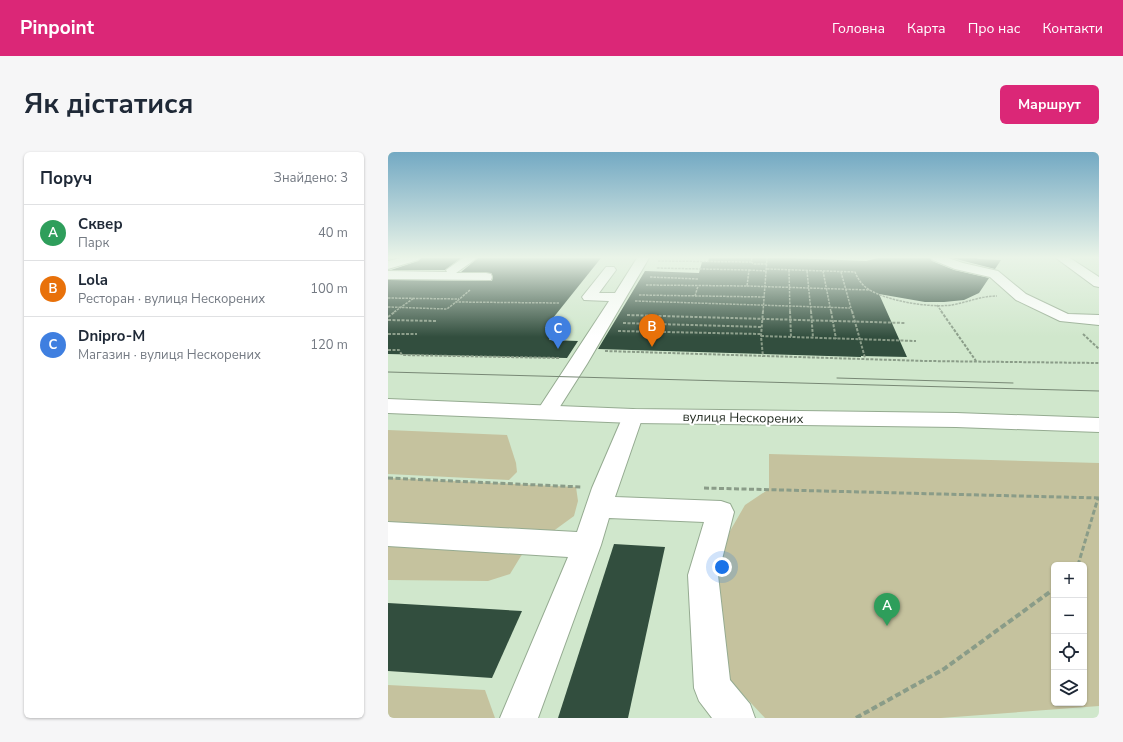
<!DOCTYPE html>
<html lang="uk">
<meta charset="utf-8">
<style>
:root{--surface:#fff;--page:#f6f6f7;--text:#1f2937;--muted:#747a83;--line:#e0e1e3;--accent:#db2777}
body{margin:0;font-family:"Nunito Sans",sans-serif;background:var(--page);color:var(--text)}
.controls{position:absolute;right:12px;bottom:12px;display:grid;overflow:hidden;border-radius:6px;box-shadow:0 1px 3px #0004}
.controls button{width:36px;height:36px;display:grid;place-items:center;padding:0;border:0;border-bottom:1px solid var(--line);background:var(--surface);color:var(--text);font:20px sans-serif}
.you{position:absolute;left:334px;top:415px;width:14px;height:14px;margin:-10px;border:3px solid #fff;border-radius:50%;background:#1a73e8;box-shadow:0 0 0 6px #1a73e833}
.badge{display:grid;place-items:center;width:26px;height:26px;border-radius:50%;background:var(--accent);color:#fff;font-size:13px;font-weight:700}
.pin{position:absolute;translate:-50% -33px;filter:drop-shadow(0 1px 2px #0008)}
.pin::after{content:'';position:absolute;top:21px;width:14px;height:12px;background:inherit;clip-path:polygon(0 0,100% 0,50% 100%)}
.list{margin:0;padding:0;list-style:none}
h2{display:flex;justify-content:space-between;align-items:center;height:52px;margin:0;padding:0 16px;font-size:17px}
h2 small{font-size:13px;font-weight:400;color:var(--muted)}
.list li{display:grid;grid-template-columns:26px 1fr auto;gap:12px;align-items:center;box-sizing:border-box;height:56px;padding:0 16px;border-top:1px solid var(--line)}
.list b{display:block;font-size:15px;white-space:nowrap}
.list p{margin:0;font-size:13px;white-space:nowrap;color:var(--muted)}
.list em{font-size:13px;font-style:normal;color:var(--muted)}
.icon{flex:none;width:22px;height:22px;fill:none;stroke:currentColor;stroke-width:2;stroke-linecap:round;stroke-linejoin:round}
.map{position:relative;flex:none;width:711px;height:566px;overflow:hidden;border-radius:6px}
header{display:flex;align-items:center;gap:24px;box-sizing:border-box;height:56px;padding:0 20px;background:var(--accent);color:#fff}
header strong{font-size:19px}
nav{display:flex;gap:22px;margin-inline-start:auto;font-size:14px}
.intro{display:flex;align-items:center;justify-content:space-between;box-sizing:border-box;height:96px;padding:0 24px}
h1{margin:0;font-size:28px}
.button{padding:10px 18px;border-radius:6px;background:var(--accent);color:#fff;font-size:14px;font-weight:700}
main{display:flex;gap:24px;padding:0 24px}
aside{flex:1;background:var(--surface);border-radius:6px;box-shadow:0 1px 3px #0004}
.map>svg:first-child{display:block}
.green{fill:#c5c29e;fill-rule:evenodd}
.building{fill:#324e3e}
.lines{fill:none;stroke-linecap:round;stroke-linejoin:round}
.minor-casing{stroke:#95ab91;stroke-width:2}
.major-casing{stroke:#95ab91;stroke-width:2}
.path-far3{stroke:#8a9c88;stroke-width:1.5;stroke-dasharray:2.5 1;stroke-linecap:butt}
.path-far2{stroke:#8a9c88;stroke-width:2;stroke-dasharray:3 1.5;stroke-linecap:butt}
.path-far1{stroke:#8a9c88;stroke-width:3;stroke-dasharray:5 2.5;stroke-linecap:butt}
.path{stroke:#8a9c88;stroke-width:4;stroke-dasharray:6 3;stroke-linecap:butt}
.minor{fill:#fff;fill-rule:evenodd}
.major{fill:#fff;fill-rule:evenodd}
.tram{stroke:#788875;stroke-width:1}
.labels{text-anchor:middle;stroke-width:4;stroke-linejoin:round;paint-order:stroke}
.street-label{font-size:13px;fill:#1f281e;stroke:#fff}
</style>
<header>
<strong>Pinpoint</strong>
<nav><a>Головна</a><a>Карта</a><a>Про нас</a><a>Контакти</a></nav>
</header>
<div class="intro"><h1>Як дістатися</h1><a class="button">Маршрут</a></div>
<main>
<aside>
<h2>Поруч<small>Знайдено: 3</small></h2>
<ul class="list">
<li><span class="badge" style="background:#2e9e5b">A</span><div><b>Сквер</b><p>Парк</p></div><em>40 m</em></li>
<li><span class="badge" style="background:#e8710a">B</span><div><b>Lola</b><p>Ресторан · вулиця Нескорених</p></div><em>100 m</em></li>
<li><span class="badge" style="background:#3f7fe0">C</span><div><b>Dnipro-M</b><p>Магазин · вулиця Нескорених</p></div><em>120 m</em></li>
</ul>
</aside>
<div class="map">
<svg width="711" height="566" viewBox="0 0 711 566">
<rect width="100%" height="100%" fill="#d0e7cc"/>
<g class="green">
<path d="M0,278L119,283L128,311L129,320L121,328L0,322Z"/>
<path d="M381,302L711,311V554L553,566H377L335,521L328,427L338,386L357,353L381,337ZM666,413H696V551H666Z"/>
<path d="M0,326L188,335L190,349L186,364L164,380L146,390L133,404L122,422L100,429L0,428Z"/>
<path d="M0,533L97,538L107,566H0Z"/>
</g>
<g class="building">
<path d="M33,106H73L57,118H3L30,109Z"/>
<path d="M90,106H213L157,176H170L161,188L190,189L179,206L0,202V128L104,129L105,125L103,121L73,120Z"/>
<path d="M321,106H405L478,109L490,106H542L544,109L566,118L601,126L591,141L576,148L556,150H537L491,142L519,205L473,204V205L210,197L257,119L311,121L314,110H320Z"/>
<path d="M564,106H589L591,107L613,108L607,117Z"/>
<path d="M226,392L277,395L240,566H170Z"/>
<path d="M0,451L68,455L134,459L104,526L0,519Z"/>
</g>
<g class="lines">
<g class="minor-casing">
<g id="minor">
<path d="M13,106H32L30,108L0,117V109Z"/>
<path d="M75,106H89L68,121H98L103,122L104,125L103,128L0,127V119L59,120L58,118Z"/>
<path d="M249,106H261L199,212L166,264L159,266L152,264L149,259L221,149L196,148L194,145L218,115H226L228,118L211,141H227Z"/>
<path d="M543,106H560L575,111L610,119L638,142L680,162L711,163V173L672,169L628,148L602,125L567,117L545,108Z"/>
<path d="M668,106H682L711,125V135L706,134Z"/>
<path d="M245,257L252,259L255,264L227,345L333,349L342,352L346,360L330,423L342,528L362,552L367,566H324L311,549L306,536L300,423L316,370L221,366L213,393L150,566H112L180,405L0,394V370L189,380L204,336L235,264L238,259Z"/>
</g>
</g>
<g class="major-casing">
<path id="major" d="M0,247L245,257L568,261L711,266V280L568,275L245,271L0,261Z"/>
</g>
<g class="path-far3">
<path d="M270,109L363,110L364,106"/>
<path d="M363,110L366,112H379"/>
<path d="M379,117L467,120C470,127 473,132 480,137C499,149 541,156 564,153C580,150 593,144 609,144"/>
<path d="M361,118L379,119"/>
<path d="M401,118L402,160"/>
<path d="M419,119L423,160"/>
<path d="M435,119L443,160"/>
<path d="M453,120L464,160"/>
<path d="M262,125L310,127"/>
<path d="M258,133L359,134L361,118L268,116"/>
<path d="M359,134L482,138"/>
<path d="M82,138L68,150L171,151"/>
<path d="M251,143L377,145"/>
<path d="M307,144L310,134"/>
<path d="M0,146L71,147"/>
<path d="M247,149L462,156"/>
<path d="M549,153L554,160"/>
<path d="M0,155L59,157L68,150"/>
<path d="M6,160L26,146"/>
<path d="M375,160L379,106"/>
</g>
<g class="path-far2">
<path d="M375,159L373,184L375,205"/>
<path d="M402,159L403,185"/>
<path d="M423,159L425,186"/>
<path d="M443,159L448,187"/>
<path d="M464,159L477,206"/>
<path d="M553,159L588,209"/>
<path d="M239,163L517,171"/>
<path d="M0,165L8,159"/>
<path d="M0,168L48,169"/>
<path d="M235,171L374,175"/>
<path d="M230,179L373,182"/>
<path d="M0,182H29"/>
<path d="M695,182L711,197"/>
<path d="M373,184L528,189"/>
<path d="M0,198H11L14,203L171,206"/>
<path d="M217,199L538,209L711,211"/>
</g>
<g class="path-far1">
<path d="M0,326L193,335"/>
<path d="M316,336L711,346"/>
<path d="M690,413L710,346"/>
</g>
<path class="path" d="M468,566L556,517L666,437"/>
<use href="#minor" class="minor"/>
<use href="#major" class="major"/>
<g class="tram">
<path d="M0,220L711,239"/>
<path d="M449,226L625,231"/>
</g>
</g>
<linearGradient id="sky" x2="0" y2="1"><stop stop-color="#73a9c3"/><stop offset="0.57" stop-color="#eaf4e8"/><stop offset="1" stop-color="#eaf4e8" stop-opacity="0"/></linearGradient>
<rect width="711" height="185" fill="url(#sky)"/>
<g class="labels">
<g class="street-label">
<text transform="translate(355 265) rotate(1)" y="5">вулиця Нескорених</text>
</g>
</g>
</svg>
<div class="controls">
<button>+</button>
<button>−</button>
<button><svg class="icon" aria-label="locate" viewBox="0 0 24 24"><circle cx="12" cy="12" r="6"/><path d="M12 2v4M12 18v4M2 12h4M18 12h4"/></svg></button>
<button><svg class="icon" aria-label="layers" viewBox="0 0 24 24"><path d="M12 4l9 5-9 5-9-5zM3 14l9 5 9-5"/></svg></button>
</div>
<div class="you"></div>
<div class="pin badge" style="left:499px;top:474px;background:#2e9e5b">A</div>
<div class="pin badge" style="left:264px;top:195px;background:#e8710a">B</div>
<div class="pin badge" style="left:170px;top:197px;background:#3f7fe0">C</div>
</div>
</main>
